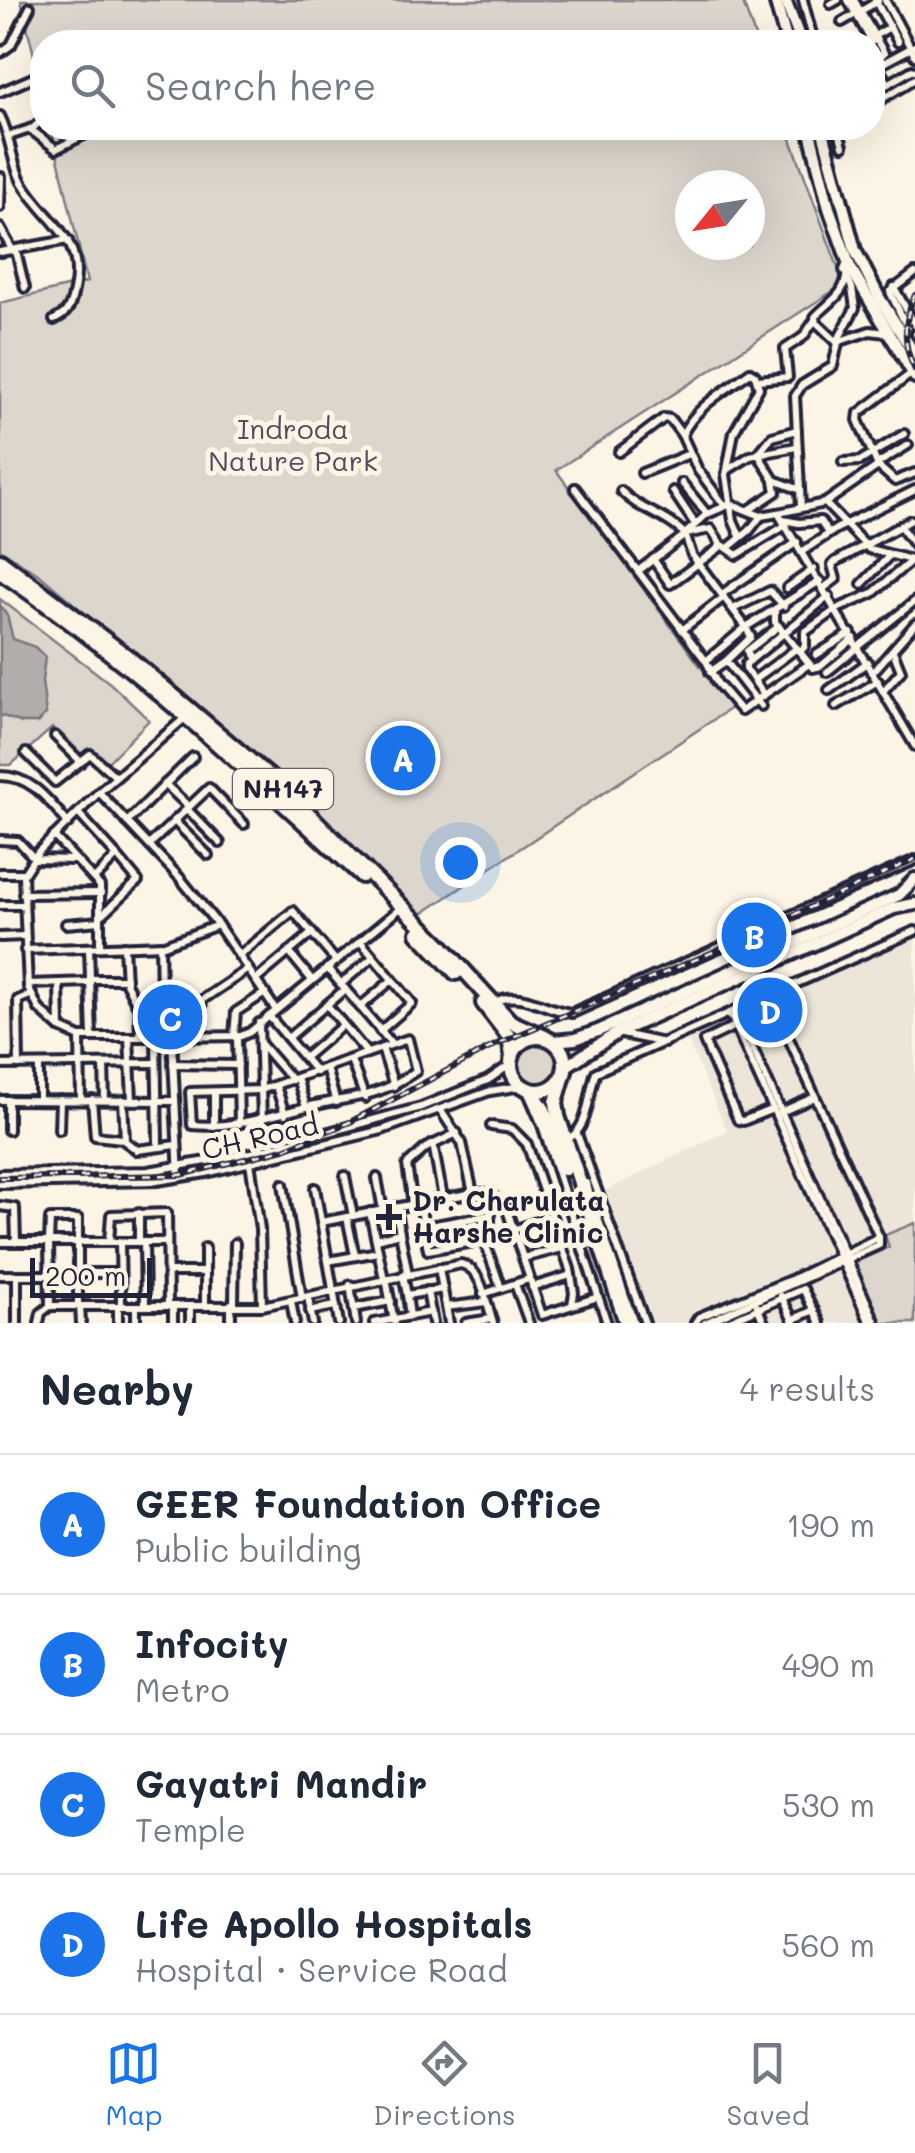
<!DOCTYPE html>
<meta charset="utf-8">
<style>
:root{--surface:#fff;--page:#f2f2f3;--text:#1f2937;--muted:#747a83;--line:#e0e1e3;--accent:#1a73e8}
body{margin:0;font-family:Mali,sans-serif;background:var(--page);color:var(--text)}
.compass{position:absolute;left:675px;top:170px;width:90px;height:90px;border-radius:50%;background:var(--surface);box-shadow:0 10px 40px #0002;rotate:240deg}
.scale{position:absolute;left:30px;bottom:25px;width:122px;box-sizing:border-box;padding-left:10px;border:5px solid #22223b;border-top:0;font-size:28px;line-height:35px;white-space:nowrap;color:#22223b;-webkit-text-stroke:8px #fcf5e5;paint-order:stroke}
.you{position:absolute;left:460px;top:862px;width:35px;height:35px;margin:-25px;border:8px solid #fff;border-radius:50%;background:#1a73e8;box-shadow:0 0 0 15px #1a73e833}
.badge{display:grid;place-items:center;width:65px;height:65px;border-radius:50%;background:var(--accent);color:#fff;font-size:32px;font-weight:700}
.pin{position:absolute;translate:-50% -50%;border:5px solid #fff;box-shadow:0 2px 10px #0006}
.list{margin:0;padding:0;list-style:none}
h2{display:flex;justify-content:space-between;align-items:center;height:130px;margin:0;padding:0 40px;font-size:42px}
h2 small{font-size:32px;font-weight:400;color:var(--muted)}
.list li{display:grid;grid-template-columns:65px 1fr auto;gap:30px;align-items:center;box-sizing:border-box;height:140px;padding:0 40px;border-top:2px solid var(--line)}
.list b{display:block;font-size:38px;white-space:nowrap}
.list p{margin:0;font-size:32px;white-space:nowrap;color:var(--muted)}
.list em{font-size:32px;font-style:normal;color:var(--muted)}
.icon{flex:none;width:55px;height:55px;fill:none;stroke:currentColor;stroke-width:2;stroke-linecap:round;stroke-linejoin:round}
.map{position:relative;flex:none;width:915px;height:1323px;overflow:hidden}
.search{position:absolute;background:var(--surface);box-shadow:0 10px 40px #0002;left:30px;right:30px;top:30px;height:110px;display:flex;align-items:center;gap:25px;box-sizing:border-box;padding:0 35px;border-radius:40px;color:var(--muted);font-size:38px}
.sheet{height:690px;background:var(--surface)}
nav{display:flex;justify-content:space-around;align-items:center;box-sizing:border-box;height:140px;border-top:2px solid var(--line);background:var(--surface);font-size:28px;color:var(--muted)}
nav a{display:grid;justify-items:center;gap:5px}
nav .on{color:var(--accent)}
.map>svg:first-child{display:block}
.built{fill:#ece5d8}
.green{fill:#dcd6cc;stroke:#7f7c84;stroke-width:2.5;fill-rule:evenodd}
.water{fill:#b2adab;stroke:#78757e;stroke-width:2.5}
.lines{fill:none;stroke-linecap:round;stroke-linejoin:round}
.minor-casing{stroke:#22223b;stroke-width:14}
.major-casing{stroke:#22223b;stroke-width:18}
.highway-casing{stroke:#22223b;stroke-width:20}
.minor{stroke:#fcf5e5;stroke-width:6}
.major{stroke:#fcf5e5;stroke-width:10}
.highway{stroke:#fcf5e5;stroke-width:12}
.rail-casing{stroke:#22223b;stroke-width:6}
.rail{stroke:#fcf5e5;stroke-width:2.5;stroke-dasharray:8;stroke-linecap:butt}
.poi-dot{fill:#22223b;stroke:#fcf5e5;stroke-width:4}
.labels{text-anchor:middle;stroke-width:10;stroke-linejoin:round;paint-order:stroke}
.shield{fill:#fcf5e5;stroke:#63616e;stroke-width:2.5}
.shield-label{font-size:25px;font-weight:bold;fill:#22223b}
.park-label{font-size:28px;fill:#504f5f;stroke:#fcf5e5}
.street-label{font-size:28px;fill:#22223b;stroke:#fcf5e5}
.poi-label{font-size:28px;font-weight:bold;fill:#22223b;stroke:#fcf5e5;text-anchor:start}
</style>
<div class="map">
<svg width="915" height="1323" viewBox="0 0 915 1323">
<rect width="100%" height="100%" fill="#fcf5e5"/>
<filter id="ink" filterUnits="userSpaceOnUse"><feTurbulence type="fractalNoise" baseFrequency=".01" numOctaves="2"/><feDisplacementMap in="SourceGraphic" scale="20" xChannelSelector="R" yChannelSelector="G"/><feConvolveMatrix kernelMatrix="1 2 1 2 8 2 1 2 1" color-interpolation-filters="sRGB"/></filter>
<g filter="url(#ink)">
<path class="built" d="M915,937V1323H650L599,1194L727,1131L687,1039Z"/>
<g class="green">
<path d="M21,0H742L757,42H42V90Z"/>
<path d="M51,128H787L844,284L556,470L731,708L420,915L311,806L41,576L0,549V303L87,282ZM690,185H750V245H690Z"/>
<path d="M0,599L111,684L149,720L107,763L91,748L80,757L52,728L11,765H0Z"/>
<circle cx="537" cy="1064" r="24"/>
<path d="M915,1223V1323H881L853,1262L889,1247L885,1235Z"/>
</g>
<path class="water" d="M0,605L7,615L13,639L35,647L45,657L42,681L46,714L37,723H22L0,715Z"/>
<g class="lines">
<g class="minor-casing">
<g id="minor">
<path d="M803,0L814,42"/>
<path d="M848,0L872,42"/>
<path d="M854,0L884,53L882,55"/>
<path d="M875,0L898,42"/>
<path d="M885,0L915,56"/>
<path d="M831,4L838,0"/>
<path d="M842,22L878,1"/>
<path d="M864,42L890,27"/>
<path d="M0,53L11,45L30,7"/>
<path d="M877,66L888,84"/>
<path d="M872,69L915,46"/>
<path d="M0,92L35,77"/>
<path d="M872,93L912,70L915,71"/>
<path d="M877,102L915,79"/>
<path d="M0,116C11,137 11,162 22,182C44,221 86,237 74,290C71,305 69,313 54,320"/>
<path d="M838,128L843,146"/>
<path d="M30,129L56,149L94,130L107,128"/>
<path d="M9,136L33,128L42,120"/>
<path d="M0,207L1,177"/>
<path d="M0,228L13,251"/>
<path d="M16,251L25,288"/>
<path d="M0,252L68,240"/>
<path d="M846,278C843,296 827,304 815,317L816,322L837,342L870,331L886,333"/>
<path d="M894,287L915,325"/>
<path d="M905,338L907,327L890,292L915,273"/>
<path d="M758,380L788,377L785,349L803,337L815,320"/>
<path d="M797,430L772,437L758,454L774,480L798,489"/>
<path d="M682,435C697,405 724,392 750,372L755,375L759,388L734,432L726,475L733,520L740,536"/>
<path d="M619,452L664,418L670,419L682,435L698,470L725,506"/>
<path d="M843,462L860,461L904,434"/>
<path d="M877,464L908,445"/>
<path d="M878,466L858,420L859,413L912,373"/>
<path d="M729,469L750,456L796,447"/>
<path d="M642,473L689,454"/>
<path d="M682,483L707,514"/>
<path d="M575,488L706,661L746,627L692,555L685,534L707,514L731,504L761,516L778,513L915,746"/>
<path d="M621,491C640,511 665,514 685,534L711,529L720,543L719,548L670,584L653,559"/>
<path d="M673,491L695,524"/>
<path d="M825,503L878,466L895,481L915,473"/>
<path d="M801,507L795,396L802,385L833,366L839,338L855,308L852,288L844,270L847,263"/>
<path d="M749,510L776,492L774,481"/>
<path d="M778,513L825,503L869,549L915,561"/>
<path d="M783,520L799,523L820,521L828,533"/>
<path d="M900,526L915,546"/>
<path d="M721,544L737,555L786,525"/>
<path d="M728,548L749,531L761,516"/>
<path d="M803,551L836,529L915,490"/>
<path d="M638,571L685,535"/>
<path d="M862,584L889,556"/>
<path d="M787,588L814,569"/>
<path d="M824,588L836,579L832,565L835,562L911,520"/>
<path d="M722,594L797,542"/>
<path d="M733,609L770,591L784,606"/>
<path d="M775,612V622L813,668L821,666L854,638"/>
<path d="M682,630L724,597"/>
<path d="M800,652L805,646V632L837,609L873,593L912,560"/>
<path d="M816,655L851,633"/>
<path d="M706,661L717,683L741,711L809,664"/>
<path d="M726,661L751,637L746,627L820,581"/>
<path d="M750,661L747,651L779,626"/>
<path d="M710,672L726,661L761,706"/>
<path d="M827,672L915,601"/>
<path d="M873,672L915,624"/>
<path d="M754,680L797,648"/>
<path d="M829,690L868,662"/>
<path d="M884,690L901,671L893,651"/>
<path d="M764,695L746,669V664L829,596"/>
<path d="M836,706L878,681"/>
<path d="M55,736L81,762"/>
<path d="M26,753L55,782L90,754L116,777"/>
<path d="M0,776C32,776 48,800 68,823"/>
<path d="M165,784L189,807"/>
<path d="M99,792L180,878L218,925L276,1010"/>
<path d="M187,809L220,843"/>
<path d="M78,813L117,856L94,879"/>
<path d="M174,821L208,855"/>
<path d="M127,822L193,757"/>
<path d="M54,836L100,886V947"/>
<path d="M0,840L18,841L35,859L75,860"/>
<path d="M149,845L209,788L244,824"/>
<path d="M0,873H23"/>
<path d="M23,894L101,893"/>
<path d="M0,905H24"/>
<path d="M103,914L138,881L117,856"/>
<path d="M66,924L100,921"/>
<path d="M0,937L24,936"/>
<path d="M360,941L412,1003L380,1031"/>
<path d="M160,945L162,1037"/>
<path d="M124,946L126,983L139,1009L140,1037"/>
<path d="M89,948L92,1037"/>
<path d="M25,950L164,945L218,925"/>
<path d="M289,952L312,980"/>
<path d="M239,956L293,911L336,961"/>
<path d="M327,968L392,1044"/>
<path d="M90,979H126"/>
<path d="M256,980L312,933"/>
<path d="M59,983L60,1027"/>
<path d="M28,984L90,982"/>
<path d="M341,984L373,957"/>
<path d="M495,1002C522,988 545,1011 572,1013L915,860"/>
<path d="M327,1005L367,1053"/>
<path d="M360,1007L392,980"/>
<path d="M736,1011L876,1323"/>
<path d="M730,1014L870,1323"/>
<path d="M269,1016L316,1072"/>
<path d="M259,1023L262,1121"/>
<path d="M735,1026L704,1041L738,1120L743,1121L773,1109"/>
<path d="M622,1034L664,1043"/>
<path d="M199,1036L202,1000L248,969"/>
<path d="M234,1036L236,1012L265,993"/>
<path d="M237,1036L239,1124"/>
<path d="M80,1037L81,1100"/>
<path d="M129,1037L132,1100"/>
<path d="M156,1037L158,1142"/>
<path d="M172,1037H80L60,1028L39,1009L28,987L23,875L38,852L99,792L186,717"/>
<path d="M288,1038L345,989"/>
<path d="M408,1039L416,1071C372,1101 354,1095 307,1107C268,1116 233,1129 192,1125L190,1092L261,1090Z"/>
<path d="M260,1043L292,1080"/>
<path d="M382,1048L394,1086"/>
<path d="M304,1058L343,1025"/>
<path d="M351,1060L365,1098"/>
<path d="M104,1064L105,1100"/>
<path d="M173,1064L238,1065"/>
<path d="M0,1065L156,1063"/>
<path d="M19,1065L18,1000L30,995"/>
<path d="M39,1065V1100"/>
<path d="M326,1068L336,1102"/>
<path d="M297,1078L306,1107"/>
<path d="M276,1086L285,1114"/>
<path d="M526,1088L542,1125L607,1323"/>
<path d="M214,1092V1126"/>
<path d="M0,1100L173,1101"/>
<path d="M8,1100V1130"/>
<path d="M92,1100L95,1136L122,1139L137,1150L176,1145"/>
<path d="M123,1100L125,1140"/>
<path d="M441,1111L462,1143L473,1193"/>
<path d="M781,1112L815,1097"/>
<path d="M491,1126L512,1129L527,1144L570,1269L574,1293L572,1305"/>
<path d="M59,1130L60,1100"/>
<path d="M577,1134L645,1323"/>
<path d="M564,1141C591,1130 587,1095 596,1072L915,931"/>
<path d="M433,1144L443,1198"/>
<path d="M250,1162L260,1229L262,1306L461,1264C483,1269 486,1304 493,1323"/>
<path d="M0,1174L148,1171L248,1154L421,1107L488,1080L511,1064"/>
<path d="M345,1176L353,1216"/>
<path d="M179,1177L172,1037L241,1036L250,1032L397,911"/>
<path d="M377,1178L383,1210"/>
<path d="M586,1183L634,1323"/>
<path d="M0,1184L157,1181L206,1173L382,1130L490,1091L522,1086"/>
<path d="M283,1184L302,1298"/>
<path d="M315,1188L339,1323"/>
<path d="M490,1195V1238"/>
<path d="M420,1203L428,1250L484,1240L551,1217"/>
<path d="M413,1204L407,1165L426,1148L457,1133"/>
<path d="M0,1206L15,1208L16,1242"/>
<path d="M395,1207L408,1274"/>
<path d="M370,1212L384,1279"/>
<path d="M139,1213V1242"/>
<path d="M347,1217L355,1256"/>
<path d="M321,1222L473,1193H490L507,1210L542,1315L598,1297"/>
<path d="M424,1227L491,1215"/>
<path d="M376,1239L400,1233"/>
<path d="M484,1240L501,1288"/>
<path d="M0,1242H49L50,1306"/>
<path d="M109,1242L111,1215L167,1213L168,1306"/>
<path d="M120,1242L121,1306"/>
<path d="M144,1242L145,1305"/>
<path d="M205,1248V1305"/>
<path d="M523,1258L562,1248"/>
<path d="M328,1261L378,1252"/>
<path d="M439,1268L449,1323"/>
<path d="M168,1272H205"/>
<path d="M78,1273H120"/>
<path d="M0,1275H50"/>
<path d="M17,1275V1323"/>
<path d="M403,1275L407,1295L443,1289"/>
<path d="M386,1278L394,1322"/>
<path d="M515,1284L529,1323"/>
<path d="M350,1285L356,1323"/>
<path d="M532,1287L571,1275"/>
<path d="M427,1291L433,1323"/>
<path d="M483,1294L529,1279"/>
<path d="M407,1295L410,1316"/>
<path d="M781,1296L794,1323"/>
<path d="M308,1297L313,1323"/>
<path d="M291,1301L295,1323"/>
<path d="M234,1304L235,1243"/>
<path d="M78,1306V1219H50L49,1242C89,1242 128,1242 167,1242"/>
<path d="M80,1306L81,1323"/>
<path d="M118,1306V1323"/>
<path d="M136,1306V1323"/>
<path d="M757,1306L764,1323"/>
<path d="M446,1307L486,1302"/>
<path d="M354,1308L391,1301"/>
<path d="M310,1311L335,1306"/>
<path d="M792,1320L814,1310"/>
<path d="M39,1323L41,1313L50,1306H262"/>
<path d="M173,1323V1306"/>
<path d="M190,1323V1306"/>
<path d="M231,1323V1304"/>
<path d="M374,1323L431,1312"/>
<path d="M466,1323L491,1319"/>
<path d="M695,1323L699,1317L793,1279L879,1237L781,1021L777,1019L746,1032"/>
<path d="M705,1323L879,1245V1237"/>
<path d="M725,1323L803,1289L820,1323"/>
</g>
</g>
<g class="major-casing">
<g id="major">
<path d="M775,0L787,42"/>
<path d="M785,0L801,42"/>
<path d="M809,128L829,208L850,267L915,377"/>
<path d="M822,128L855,250L880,299L915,355"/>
<path d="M553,1041L575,1039L598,1031L899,895L915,879"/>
<path d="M565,1067L617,1033L894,908L915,904"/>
</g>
</g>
<g class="highway-casing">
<g id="highway">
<path d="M0,560L127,656L285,790L441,945L511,1022L545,1037"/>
<path d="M0,572C131,660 246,770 362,876"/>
<path d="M418,933L456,973"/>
<path d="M483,1003L509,1037L512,1056"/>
<circle cx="538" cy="1064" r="27"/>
<path d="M565,1071L556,1102L558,1116L626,1323"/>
<path d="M532,1091L544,1110L565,1169"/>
</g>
</g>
<use href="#minor" class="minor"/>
<use href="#major" class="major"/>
<use href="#highway" class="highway"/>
<g class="rail-casing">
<g id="rail">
<path d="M915,295C903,321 902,345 915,370"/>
<path d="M0,1178L181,1175L284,1149L350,1122L499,1043L704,956L915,859"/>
</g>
</g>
<use href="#rail" class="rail"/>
</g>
</g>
<path class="poi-dot" d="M384 1202h10v10h10v10h-10v10h-10v-10h-10v-10h10z"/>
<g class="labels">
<rect class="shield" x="233" y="769" width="100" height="40" rx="8"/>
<g class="shield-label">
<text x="283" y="798">NH147</text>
</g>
<g class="park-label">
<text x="293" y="439">Indroda<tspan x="293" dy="32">Nature Park</tspan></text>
</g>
<g class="street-label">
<text transform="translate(260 1137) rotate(-13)" y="10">CH Road</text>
</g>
<g class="poi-label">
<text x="412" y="1211">Dr. Charulata<tspan x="412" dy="32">Harshe Clinic</tspan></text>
</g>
</g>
</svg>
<svg class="compass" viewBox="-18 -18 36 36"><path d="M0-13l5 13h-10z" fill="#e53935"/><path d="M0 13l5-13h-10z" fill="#747a83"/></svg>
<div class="scale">200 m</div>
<div class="you"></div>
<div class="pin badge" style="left:403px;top:758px">A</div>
<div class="pin badge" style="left:754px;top:935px">B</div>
<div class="pin badge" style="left:170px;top:1017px">C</div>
<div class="pin badge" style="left:770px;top:1010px">D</div>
<div class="search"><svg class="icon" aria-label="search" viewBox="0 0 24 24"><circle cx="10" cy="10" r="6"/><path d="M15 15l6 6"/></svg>Search here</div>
</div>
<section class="sheet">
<h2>Nearby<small>4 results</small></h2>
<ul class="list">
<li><span class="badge">A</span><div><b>GEER Foundation Office</b><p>Public building</p></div><em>190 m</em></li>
<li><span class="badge">B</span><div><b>Infocity</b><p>Metro</p></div><em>490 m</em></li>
<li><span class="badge">C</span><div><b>Gayatri Mandir</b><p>Temple</p></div><em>530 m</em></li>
<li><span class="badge">D</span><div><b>Life Apollo Hospitals</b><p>Hospital · Service Road</p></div><em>560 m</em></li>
</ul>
</section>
<nav>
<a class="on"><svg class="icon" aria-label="map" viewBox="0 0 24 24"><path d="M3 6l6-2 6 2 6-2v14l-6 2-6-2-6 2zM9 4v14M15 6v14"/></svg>Map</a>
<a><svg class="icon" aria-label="directions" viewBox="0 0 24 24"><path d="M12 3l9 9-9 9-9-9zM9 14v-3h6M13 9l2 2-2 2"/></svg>Directions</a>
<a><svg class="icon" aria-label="saved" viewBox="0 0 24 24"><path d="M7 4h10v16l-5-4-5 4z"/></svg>Saved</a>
</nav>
